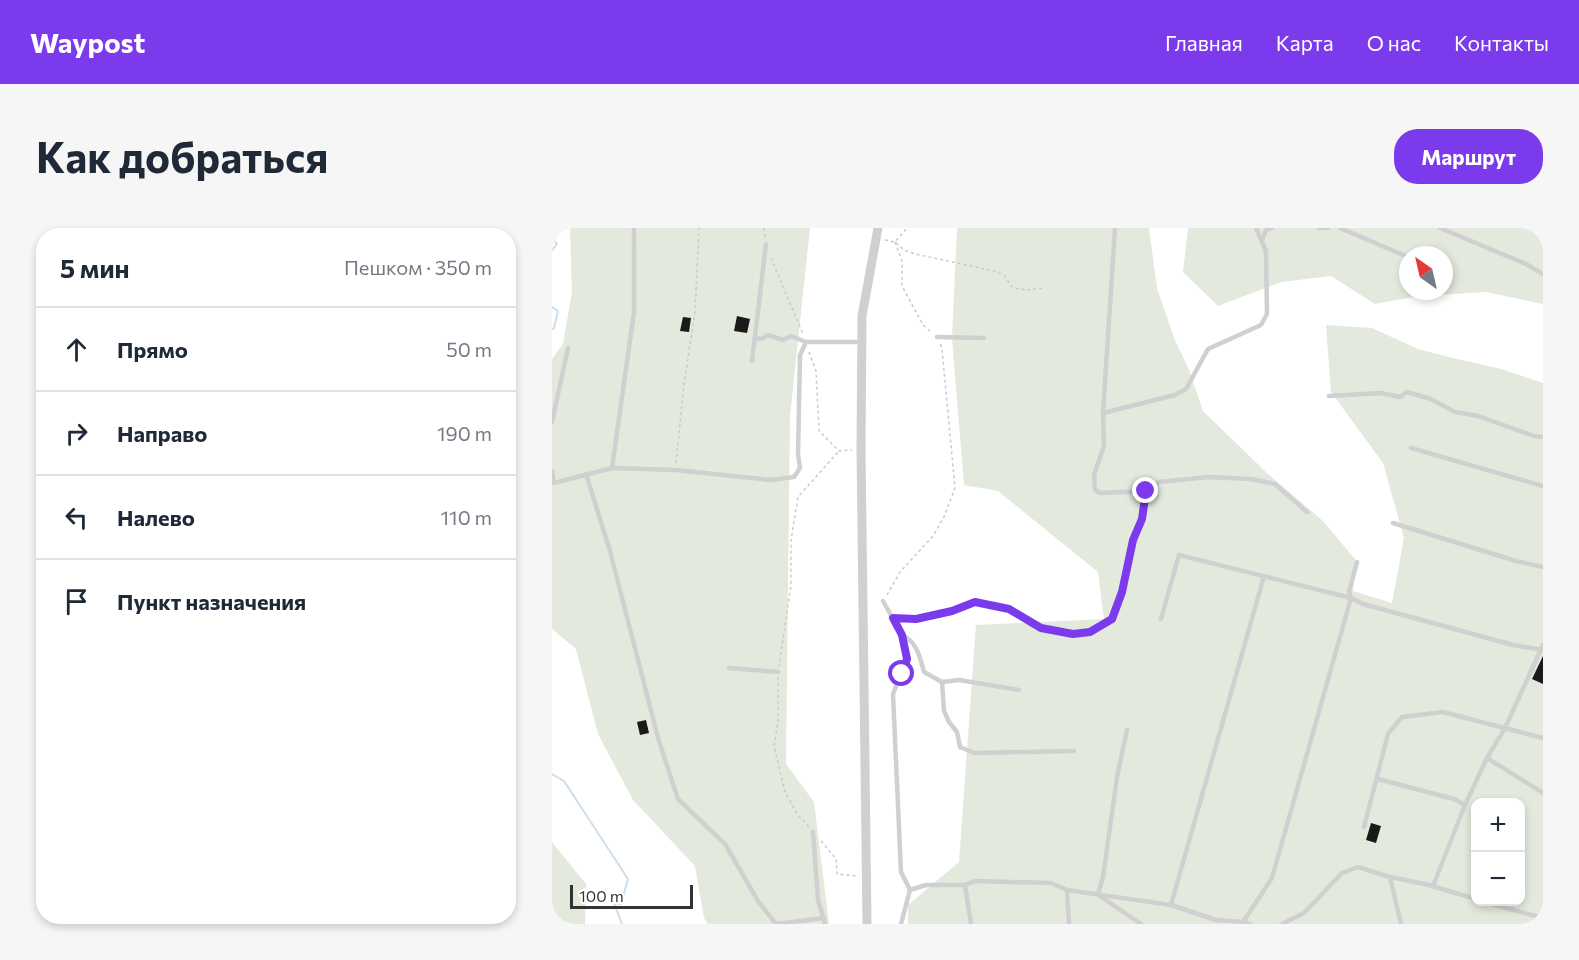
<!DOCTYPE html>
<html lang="ru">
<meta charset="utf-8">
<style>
:root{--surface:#fff;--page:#f6f6f7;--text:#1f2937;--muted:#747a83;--line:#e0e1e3;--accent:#7c3aed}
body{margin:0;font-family:Commissioner,sans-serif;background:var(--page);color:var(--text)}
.controls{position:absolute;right:18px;bottom:18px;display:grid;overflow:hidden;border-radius:12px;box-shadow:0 3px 9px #0003}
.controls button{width:54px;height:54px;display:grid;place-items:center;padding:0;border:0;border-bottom:2px solid var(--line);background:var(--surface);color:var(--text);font:30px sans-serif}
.compass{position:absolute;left:847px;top:18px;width:54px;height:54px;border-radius:50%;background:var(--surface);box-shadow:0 3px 9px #0003;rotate:326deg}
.scale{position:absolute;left:18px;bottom:15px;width:123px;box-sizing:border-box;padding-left:6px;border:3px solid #333;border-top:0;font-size:16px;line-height:21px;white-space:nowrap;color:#333;-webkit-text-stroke:4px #fff;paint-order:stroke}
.stop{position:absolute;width:18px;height:18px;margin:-14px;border:4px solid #7c3aed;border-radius:50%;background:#fff}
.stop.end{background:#7c3aed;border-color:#fff;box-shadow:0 2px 6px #0008}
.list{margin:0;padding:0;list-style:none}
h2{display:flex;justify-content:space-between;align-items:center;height:78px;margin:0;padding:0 24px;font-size:26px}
h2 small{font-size:20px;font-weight:400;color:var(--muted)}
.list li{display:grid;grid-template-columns:39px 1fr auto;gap:18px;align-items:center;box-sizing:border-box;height:84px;padding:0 24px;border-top:2px solid var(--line)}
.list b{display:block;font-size:22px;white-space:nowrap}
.list em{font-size:20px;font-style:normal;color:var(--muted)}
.icon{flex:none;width:33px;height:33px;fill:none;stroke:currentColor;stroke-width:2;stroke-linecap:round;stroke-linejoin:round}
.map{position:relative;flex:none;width:991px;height:696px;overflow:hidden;border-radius:24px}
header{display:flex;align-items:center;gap:36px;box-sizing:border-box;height:84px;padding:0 30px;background:var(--accent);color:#fff}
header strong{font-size:28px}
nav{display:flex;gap:33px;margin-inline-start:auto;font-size:21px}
.intro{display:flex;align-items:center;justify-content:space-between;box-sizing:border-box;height:144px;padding:0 36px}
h1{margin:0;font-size:42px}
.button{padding:15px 27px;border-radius:24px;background:var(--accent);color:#fff;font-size:21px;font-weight:700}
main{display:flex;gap:36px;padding:0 36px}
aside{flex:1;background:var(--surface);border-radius:24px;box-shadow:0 3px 9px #0003}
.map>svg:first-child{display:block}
.green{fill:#e3e9dd;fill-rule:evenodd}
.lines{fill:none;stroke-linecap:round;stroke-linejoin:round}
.stream{stroke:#cddfea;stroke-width:2}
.building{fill:#1a1a1a}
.path{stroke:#cacaca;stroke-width:1.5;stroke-dasharray:3 3;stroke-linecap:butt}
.service{stroke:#d0d0d0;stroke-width:4.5}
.minor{stroke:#d0d0d0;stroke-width:9}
.route{stroke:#7c3aed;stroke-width:8}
</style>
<header>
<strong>Waypost</strong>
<nav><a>Главная</a><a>Карта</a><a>О нас</a><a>Контакты</a></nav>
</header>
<div class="intro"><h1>Как добраться</h1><a class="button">Маршрут</a></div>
<main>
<aside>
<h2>5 мин<small>Пешком · 350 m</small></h2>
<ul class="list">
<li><svg class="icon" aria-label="ahead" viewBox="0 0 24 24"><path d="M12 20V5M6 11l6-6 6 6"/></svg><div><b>Прямо</b></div><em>50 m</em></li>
<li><svg class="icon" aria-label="right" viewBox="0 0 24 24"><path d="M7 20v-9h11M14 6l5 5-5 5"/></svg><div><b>Направо</b></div><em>190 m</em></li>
<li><svg class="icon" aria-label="left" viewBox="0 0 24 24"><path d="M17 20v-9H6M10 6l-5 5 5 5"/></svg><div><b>Налево</b></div><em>110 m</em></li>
<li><svg class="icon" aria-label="arrive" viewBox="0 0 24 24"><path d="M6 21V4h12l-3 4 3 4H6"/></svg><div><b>Пункт назначения</b></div></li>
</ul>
</aside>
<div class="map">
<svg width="991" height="696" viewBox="0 0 991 696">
<rect width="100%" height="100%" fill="#fff"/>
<g class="green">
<path d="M18,0H258L238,188L234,536L262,574L277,696H156L152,690L143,638L81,572L46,506L24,421L0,401V131L11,116L20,64Z"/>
<path d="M405,0H597L605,60L622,110L637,142L651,183L716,246L771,293L803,331L801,363L840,375L852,310L831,235L779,164L774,97L820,100L866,121L901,130L949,141L991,155V696H356V677L407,634L424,397L552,391L546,344L446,263L412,257L400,110ZM924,574H969V674H924Z"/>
<path d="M636,0H991V76L934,64L867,68L823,76L779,48L729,54L666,78L631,44ZM856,27H892V63H856Z"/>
<path d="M0,614L34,656L33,696H0Z"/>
</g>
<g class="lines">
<g class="stream">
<path d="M0,10L5,16L0,22"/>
<path d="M0,79L6,83L2,100L0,101"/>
<path d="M0,546L12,553L76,651L69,676L62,675L70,696"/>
</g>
</g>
<g class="building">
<path d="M185,88L198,91L195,105L182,103Z"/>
<path d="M131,89L139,90L137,104L128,103Z"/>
<path d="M991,428V456L980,451Z"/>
<path d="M94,492L97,505L88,507L85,494Z"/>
<path d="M819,595L829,598L824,615L814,612Z"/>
</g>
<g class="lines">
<g class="path">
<path d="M212,0L213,11"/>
<path d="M333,12L343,14L355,0"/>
<path d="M343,14L350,33V58L371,97L380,105"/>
<path d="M344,15L352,22L363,26L442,43L452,47L461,60L475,62L491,60"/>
<path d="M219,30L251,106"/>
<path d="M257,124L264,143L267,203L287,223L300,222"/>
<path d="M124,235L132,156L143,84L147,0"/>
<path d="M335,367L348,344L381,308L392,289L403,260L390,121L388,115"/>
<path d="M227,439L239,357V312L246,269L287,223"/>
<path d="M226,449V494L222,518L233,564L246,587L258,600"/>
<path d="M269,613L284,631L285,646L304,648"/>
</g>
<g class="service">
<path d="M563,0L551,185L552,218L542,247L543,262L548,265L594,263L607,254L656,249L699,251L723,256L755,284"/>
<path d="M767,0H776"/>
<path d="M788,0L856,29"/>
<path d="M888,0L974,36L991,46"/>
<path d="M710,12L714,2L720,0"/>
<path d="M385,109L432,110"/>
<path d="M203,110L210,111L216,107L231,112L239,108L254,114"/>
<path d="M200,133L214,16"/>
<path d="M777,168L829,165L848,169L855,164L879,171L903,184L926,188L982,208L991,209"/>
<path d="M551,185L623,167L634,161L656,121L709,97L715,86L714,23L704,0"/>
<path d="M0,194L16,120"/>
<path d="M859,220L991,258"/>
<path d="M60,240L124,242L218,252L242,249L248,240L246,226L248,127L254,114H310"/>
<path d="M0,243L2,255L60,240L82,84V0"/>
<path d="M34,246L58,323L106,510L126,571L173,616L206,673L224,696L272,690"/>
<path d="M841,295L964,333L991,339"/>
<path d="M331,373L350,407L355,431L341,466L349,644L358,662L349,696"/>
<path d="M341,390L364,391L400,383L423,374L457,381L489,400L521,407L538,404L560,391L570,364L581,312L590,292L594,263"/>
<path d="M609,391L627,327L799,370L811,376L961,417L991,422"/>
<path d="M350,407C365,414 368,429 372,444L390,454L392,483L397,494L405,504L408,519L422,525L522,523"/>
<path d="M177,440L226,444"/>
<path d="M390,454L407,452L467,462"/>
<path d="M935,530L991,565"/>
<path d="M826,551L902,571L913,577"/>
<path d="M812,599L836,506L850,489L891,484L991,510"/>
<path d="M261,604L266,672L273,696"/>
<path d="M838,649L849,696"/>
<path d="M413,657L419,696"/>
<path d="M881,658L913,577L935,530L953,500L991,417"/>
<path d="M358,662L374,657H413L423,653L499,655L515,662L619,677L664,692L691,694L698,696"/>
<path d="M515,662L517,696"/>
<path d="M546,666L551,649L565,549L575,502"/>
<path d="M548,668L589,696"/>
<path d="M932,674L991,690"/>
<path d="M619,677L712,348"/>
<path d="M691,694L720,650L799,370L797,364L805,334"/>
<path d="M730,696L752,685L790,645L806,639L838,649L873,656L924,671"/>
</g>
<path class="minor" d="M315,696L309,221L310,88L326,0"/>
</g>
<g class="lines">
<path class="route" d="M350,446L355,431L350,407L341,390L364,391L400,383L423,374L457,381L489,400L521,406L538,404L560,391L570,364L581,312L590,291L594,263"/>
</g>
</svg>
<div class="controls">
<button>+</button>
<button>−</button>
</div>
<svg class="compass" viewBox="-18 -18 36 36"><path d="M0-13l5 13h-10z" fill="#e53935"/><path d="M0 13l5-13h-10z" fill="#747a83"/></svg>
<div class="scale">100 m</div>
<div class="stop" style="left:350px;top:446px"></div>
<div class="stop end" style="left:594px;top:263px"></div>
</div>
</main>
